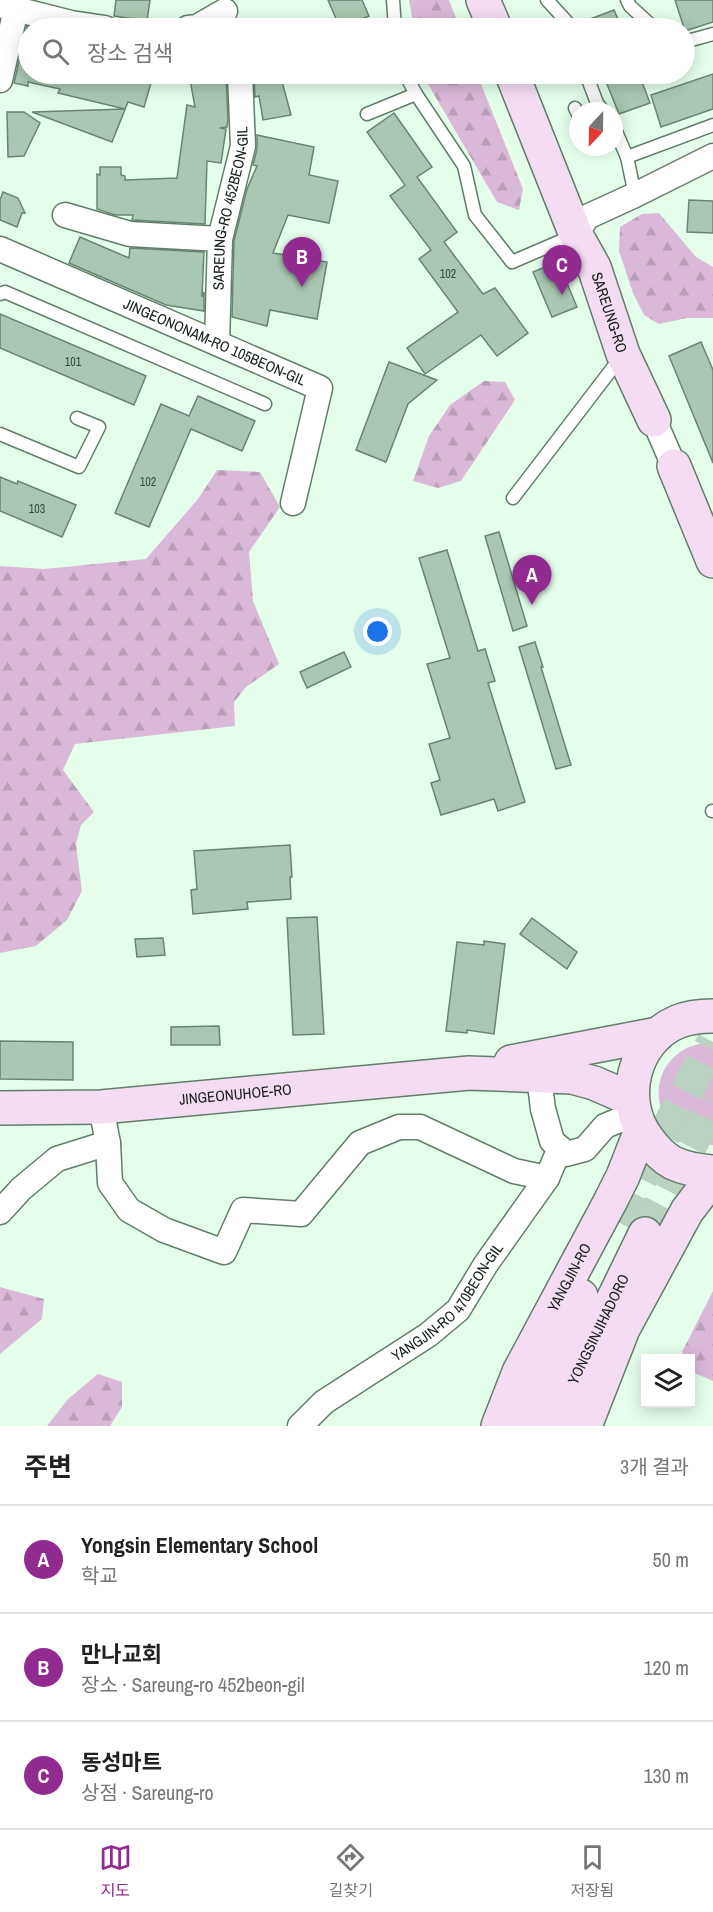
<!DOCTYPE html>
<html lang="ko">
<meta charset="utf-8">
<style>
:root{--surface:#fff;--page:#f6f6f6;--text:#222;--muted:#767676;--line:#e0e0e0;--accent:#922b90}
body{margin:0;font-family:"Archivo Narrow","Noto Sans KR",sans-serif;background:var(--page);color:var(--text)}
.controls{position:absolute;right:18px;bottom:18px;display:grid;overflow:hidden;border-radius:0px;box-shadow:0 3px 15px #0003}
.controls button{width:54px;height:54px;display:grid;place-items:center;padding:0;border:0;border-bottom:2px solid var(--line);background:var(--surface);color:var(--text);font:30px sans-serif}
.compass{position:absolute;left:569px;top:102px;width:54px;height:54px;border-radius:50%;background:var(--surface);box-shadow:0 3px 15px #0003;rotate:202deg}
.you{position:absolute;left:378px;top:632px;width:21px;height:21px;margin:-15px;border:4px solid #fff;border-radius:50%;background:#1a73e8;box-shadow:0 0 0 9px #1a73e833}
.badge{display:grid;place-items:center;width:39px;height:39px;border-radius:50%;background:var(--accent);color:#fff;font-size:20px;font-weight:700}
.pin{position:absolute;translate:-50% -50px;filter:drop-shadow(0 2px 3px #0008)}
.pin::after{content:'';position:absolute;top:32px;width:21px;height:18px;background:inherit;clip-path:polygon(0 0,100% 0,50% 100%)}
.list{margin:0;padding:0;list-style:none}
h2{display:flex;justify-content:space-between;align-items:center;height:78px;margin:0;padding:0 24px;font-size:26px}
h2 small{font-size:20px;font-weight:400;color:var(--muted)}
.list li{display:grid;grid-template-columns:39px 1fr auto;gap:18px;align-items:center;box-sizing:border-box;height:108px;padding:0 24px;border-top:2px solid var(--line)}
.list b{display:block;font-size:22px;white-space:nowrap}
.list p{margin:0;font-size:20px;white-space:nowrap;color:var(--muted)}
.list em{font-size:20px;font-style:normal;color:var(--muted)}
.icon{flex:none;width:33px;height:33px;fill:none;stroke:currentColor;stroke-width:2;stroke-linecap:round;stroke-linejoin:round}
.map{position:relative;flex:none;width:713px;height:1426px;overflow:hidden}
.search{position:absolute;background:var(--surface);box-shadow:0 3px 15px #0003;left:18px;right:18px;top:18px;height:66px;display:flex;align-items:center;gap:15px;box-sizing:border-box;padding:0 21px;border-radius:33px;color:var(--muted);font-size:22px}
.sheet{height:402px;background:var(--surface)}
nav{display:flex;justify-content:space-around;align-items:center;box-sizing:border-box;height:84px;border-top:2px solid var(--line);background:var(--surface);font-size:16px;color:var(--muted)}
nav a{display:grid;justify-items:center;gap:3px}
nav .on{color:var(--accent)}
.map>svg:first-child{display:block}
.green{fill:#dab9d8}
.forest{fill:url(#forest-firs)}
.building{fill:#a9c7b2;stroke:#698572;stroke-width:1.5}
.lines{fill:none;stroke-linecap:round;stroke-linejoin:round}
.secondary-tunnel{stroke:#bbd1c1;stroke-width:33;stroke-dasharray:33 16;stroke-linecap:butt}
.lane-casing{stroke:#627e6b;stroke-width:15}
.street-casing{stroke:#627e6b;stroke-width:27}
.secondary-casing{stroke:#627e6b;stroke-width:36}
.lane{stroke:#fff;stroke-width:12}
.street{stroke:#fff;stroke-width:24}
.secondary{stroke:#f4dcf3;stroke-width:33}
.labels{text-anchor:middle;stroke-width:4.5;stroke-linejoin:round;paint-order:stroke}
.number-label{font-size:12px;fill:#38493e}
.street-label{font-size:15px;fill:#131f17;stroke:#fff}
</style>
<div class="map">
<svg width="713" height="1426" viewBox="0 0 713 1426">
<defs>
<pattern id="forest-firs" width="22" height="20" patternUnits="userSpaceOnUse" patternTransform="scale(1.5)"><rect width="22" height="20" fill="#dab9d8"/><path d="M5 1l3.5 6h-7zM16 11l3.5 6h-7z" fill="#ba9fb9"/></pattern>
</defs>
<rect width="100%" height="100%" fill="#e5feec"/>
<path class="green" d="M713,1042V1145C641,1141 640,1045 713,1042Z"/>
<g class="forest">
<path d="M409,0H449L460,28H414Z"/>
<path d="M422,74H477L523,189L519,210L497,202Z"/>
<path d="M659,213L696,257L713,267V318H687L659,324L644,315L633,293L619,251L620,227L642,214Z"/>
<path d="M484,381L505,382L515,400L461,481L438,488L413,481L429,436L450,405Z"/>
<path d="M217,470L260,472L280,507L249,552L253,601L279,664L246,687L234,702L235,726L75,744L63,770L94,812L81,825L76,844L82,891L67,920L36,946L0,953V566L44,569L146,559L198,499Z"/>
<path d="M0,1287L44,1299L42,1319L0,1354Z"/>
<path d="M713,1291V1381L692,1372L690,1358H685L682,1352Z"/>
<path d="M98,1374L122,1382V1407L110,1426H47L68,1399Z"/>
</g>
<g class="building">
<path d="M116,0H150L147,21L114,16Z"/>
<path d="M328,0H362L369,16L357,21L360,28H340Z"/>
<path d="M675,0H713V22L685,31Z"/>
<path d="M614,10L622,28H578L577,24Z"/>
<path d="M27,26L28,27V74H117L151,83L144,107L128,102L112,142L32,112L125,109L58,93L60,89L28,82V86L14,83Z"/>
<path d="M189,74H226L228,120L227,127L220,128L226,129L221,163L207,161L205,224L132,220L133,215H115L97,209V174L100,175V167H121V175L125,176V180L177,178L187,105L195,107Z"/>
<path d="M254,74H280L291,115L263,120L259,96L255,97Z"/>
<path d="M603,74H639L650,103L619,114Z"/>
<path d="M713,74V109L661,127L651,95Z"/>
<path d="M7,112H24L40,123L24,156L8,157Z"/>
<path d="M394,113L432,167L417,177L457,232L444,242L483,294L495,288L528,333L497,356L481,335L425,374L407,348L458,312L419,259L431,250L390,196L405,185L367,132Z"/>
<path d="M257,135L314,147L309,175L338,181L329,223L288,215L273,253L327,262L317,319L270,310L267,326L232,317L234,241L247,189L257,166L253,165L257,149Z"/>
<path d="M3,192L18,198L25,213H22L17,227L0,220V200Z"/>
<path d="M689,200L713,201V233L687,232Z"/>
<path d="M80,237L129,258L130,248L204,252L202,297L204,292V311L166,305L69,263Z"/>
<path d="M558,262L577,307L552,317L533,272Z"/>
<path d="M0,314L146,376L134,405L0,348Z"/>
<path d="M701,342L713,370V463L669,356Z"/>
<path d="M389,362L437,380L408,404L386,462L356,450Z"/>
<path d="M198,396L255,421L242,451L191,429L149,527L115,513L161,404L189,416Z"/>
<path d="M0,477L17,484L18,481L76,505L62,537L0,511Z"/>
<path d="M499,532L527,626L513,631L485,536Z"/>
<path d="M447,550L478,651L485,649L495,681L488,683L525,802L498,811L494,799L441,815L431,783L440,780L429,744L450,738L427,664L450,658L419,558Z"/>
<path d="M535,642L543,667H541L571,765L556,769L519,647Z"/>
<path d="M344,652L351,667L307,688L300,672Z"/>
<path d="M290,845L292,877H290L291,899L247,902L248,909L193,914L191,890L197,889L194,851Z"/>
<path d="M317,917L324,1034L293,1035L287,918Z"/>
<path d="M532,918L577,952L567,969L520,934Z"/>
<path d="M163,938L165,955L137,957L135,939Z"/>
<path d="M484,941L505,944L494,1034L467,1030V1033L446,1031L457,942L484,945Z"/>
<path d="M219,1026L220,1045H171V1027Z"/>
<path d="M0,1041L73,1042V1080L0,1079Z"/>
</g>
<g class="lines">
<g class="secondary-tunnel">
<path d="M618,1222L713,1042"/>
<path d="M645,1234L713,1102"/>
</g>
<g class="lane-casing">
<g id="lane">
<path d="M393,0L395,28"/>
<path d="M547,0L568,23L570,28"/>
<path d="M627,0L630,6L654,28"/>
<path d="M684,42L713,34"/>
<path d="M405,74L416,94"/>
<path d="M586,74L597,103L603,111"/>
<path d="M575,108L578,114"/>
<path d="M367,114L416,94L464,166L475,215L512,262L575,235"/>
<path d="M614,127L627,157L635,195"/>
<path d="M627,157L713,125"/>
<path d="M0,294L5,292L265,404"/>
<path d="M0,434L79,467L99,427L77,418"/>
<path d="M513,498L621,357"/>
<path d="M712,811H713"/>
</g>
</g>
<g class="street-casing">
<g id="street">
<path d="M0,5L71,23L105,28"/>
<path d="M188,28L197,27L225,11"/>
<path d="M0,80L16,9"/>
<path d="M65,215L130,234L220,239"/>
<path d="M576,235L587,217L635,195L713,156"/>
<path id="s1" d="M0,249L320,388L293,503"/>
<path id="s2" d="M217,343L220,239L243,146L240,74"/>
<path d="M654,420L674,466"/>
<path d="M539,1076L543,1109L552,1141L566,1154L585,1149L605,1126L634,1114"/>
<path d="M101,1107L108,1143L110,1183L129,1210L164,1230L224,1252L243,1210L301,1214L360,1143L399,1127H420L514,1171L547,1178"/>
<path d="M0,1212L21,1189L57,1159L108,1143"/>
<path id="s3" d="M300,1426L324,1402L428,1335L458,1310L486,1264L547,1178L560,1148"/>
</g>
</g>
<g class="secondary-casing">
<g id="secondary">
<path d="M483,0L495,28"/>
<path id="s4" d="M512,74L576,235L594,267L623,354L654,420"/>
<path d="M674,466L713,561"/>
<path d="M713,1016C700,1016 689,1017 677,1022C633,1041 619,1100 647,1138C654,1148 662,1157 673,1163C686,1169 699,1171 713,1172"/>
<path d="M511,1062L658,1034"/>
<path id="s5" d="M0,1108L101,1107L469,1073L572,1077L594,1083L631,1099"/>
<path id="s6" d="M498,1426L519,1372L610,1202L623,1176L641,1130"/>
<path d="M528,1426L581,1296"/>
<path id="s7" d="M555,1426L570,1388L645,1234"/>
<path d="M585,1426L623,1329L687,1211L713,1177"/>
</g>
</g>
<use href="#lane" class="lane"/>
<use href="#street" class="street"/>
<use href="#secondary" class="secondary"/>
</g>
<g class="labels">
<g class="number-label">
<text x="448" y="278">102</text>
<text x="73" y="366">101</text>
<text x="148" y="486">102</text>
<text x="37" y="513">103</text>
</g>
<g class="street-label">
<text dy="5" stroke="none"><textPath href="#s2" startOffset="136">SAREUNG-RO 452BEON-GIL</textPath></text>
<text dy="5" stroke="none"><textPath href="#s4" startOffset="258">SAREUNG-RO</textPath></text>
<text dy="5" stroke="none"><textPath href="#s1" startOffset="234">JINGEONONAM-RO 105BEON-GIL</textPath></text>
<text dy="5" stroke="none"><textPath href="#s5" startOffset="236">JINGEONUHOE-RO</textPath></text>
<text dy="5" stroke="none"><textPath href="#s6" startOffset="165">YANGJIN-RO</textPath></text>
<text dy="5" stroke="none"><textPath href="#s3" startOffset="195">YANGJIN-RO 470BEON-GIL</textPath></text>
<text dy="5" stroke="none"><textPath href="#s7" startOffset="106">YONGSINJIHADORO</textPath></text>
</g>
</g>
</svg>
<div class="controls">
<button><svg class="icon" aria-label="layers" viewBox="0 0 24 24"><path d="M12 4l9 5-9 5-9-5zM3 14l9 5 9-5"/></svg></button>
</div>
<svg class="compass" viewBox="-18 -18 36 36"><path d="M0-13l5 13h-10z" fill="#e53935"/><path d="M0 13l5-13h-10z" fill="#767676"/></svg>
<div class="you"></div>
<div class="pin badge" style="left:532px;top:605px">A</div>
<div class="pin badge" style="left:302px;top:287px">B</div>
<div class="pin badge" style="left:562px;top:295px">C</div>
<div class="search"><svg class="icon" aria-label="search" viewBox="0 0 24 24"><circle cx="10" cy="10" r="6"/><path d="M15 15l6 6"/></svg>장소 검색</div>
</div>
<section class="sheet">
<h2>주변<small>3개 결과</small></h2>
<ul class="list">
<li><span class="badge">A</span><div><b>Yongsin Elementary School</b><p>학교</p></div><em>50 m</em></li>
<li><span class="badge">B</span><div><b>만나교회</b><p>장소 · Sareung-ro 452beon-gil</p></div><em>120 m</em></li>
<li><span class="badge">C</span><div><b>동성마트</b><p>상점 · Sareung-ro</p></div><em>130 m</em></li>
</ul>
</section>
<nav>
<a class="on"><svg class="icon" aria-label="map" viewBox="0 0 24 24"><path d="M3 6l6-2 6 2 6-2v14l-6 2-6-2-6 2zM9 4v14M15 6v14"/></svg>지도</a>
<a><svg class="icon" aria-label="directions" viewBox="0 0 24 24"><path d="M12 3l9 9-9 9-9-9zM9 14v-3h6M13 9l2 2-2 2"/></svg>길찾기</a>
<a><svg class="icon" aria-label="saved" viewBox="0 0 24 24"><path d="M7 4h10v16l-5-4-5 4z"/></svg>저장됨</a>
</nav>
